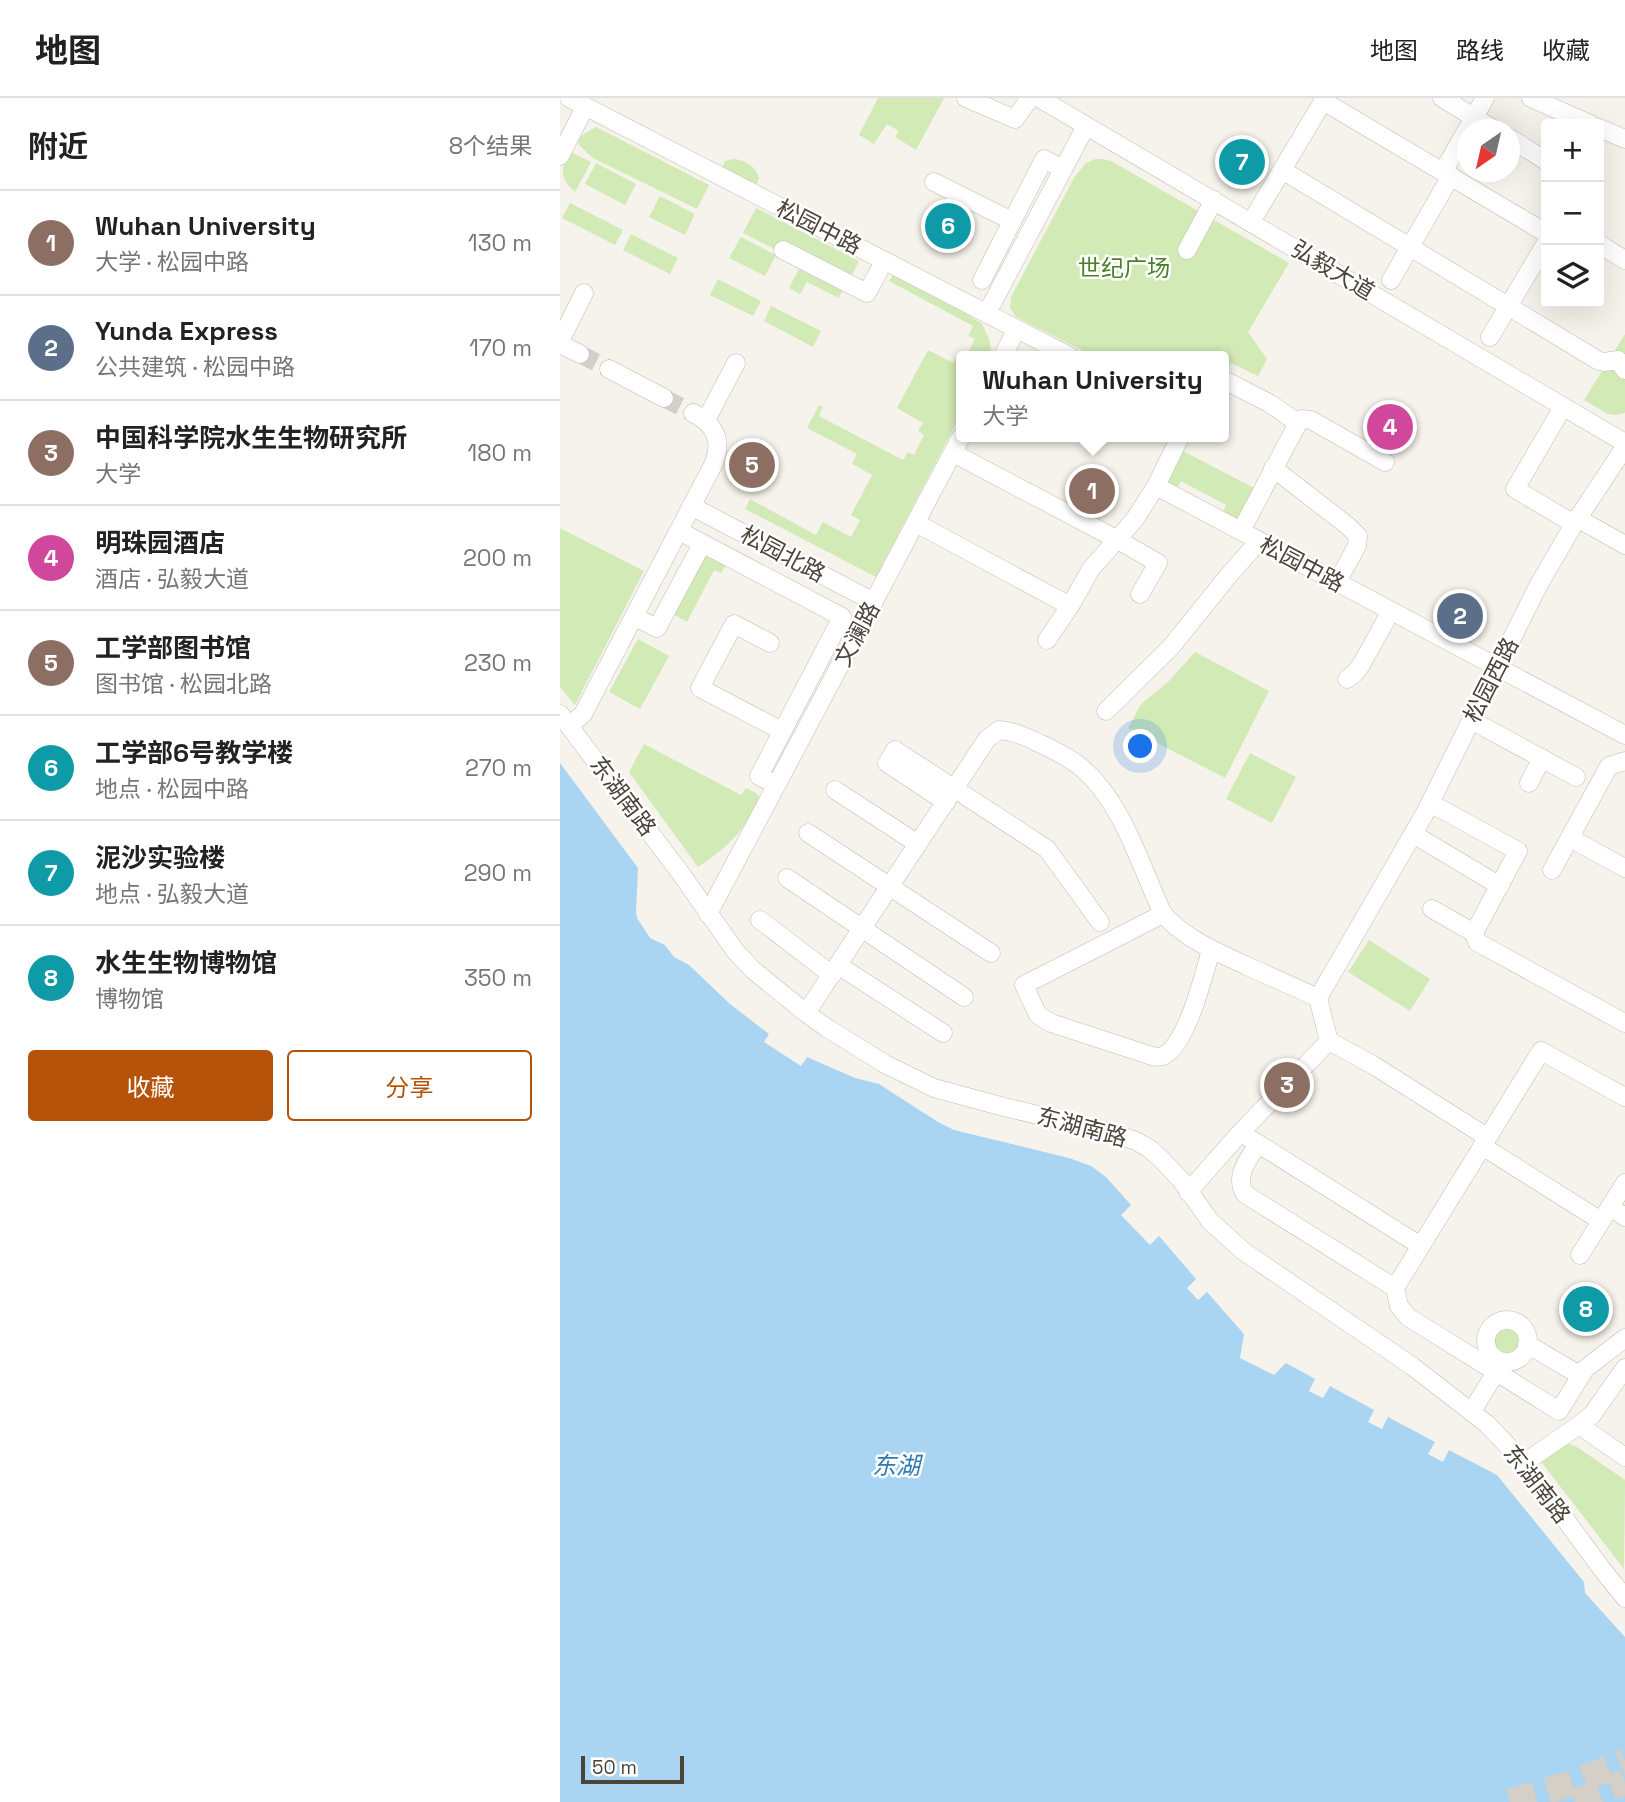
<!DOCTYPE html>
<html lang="zh">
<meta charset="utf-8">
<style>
:root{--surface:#fff;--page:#f6f6f6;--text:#222;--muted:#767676;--line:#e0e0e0;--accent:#b45309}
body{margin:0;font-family:"Space Grotesk","Noto Sans SC",sans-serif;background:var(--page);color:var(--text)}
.controls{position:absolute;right:21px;top:21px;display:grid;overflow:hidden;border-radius:7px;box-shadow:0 7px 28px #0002}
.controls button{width:63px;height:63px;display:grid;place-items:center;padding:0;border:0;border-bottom:2px solid var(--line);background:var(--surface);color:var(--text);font:35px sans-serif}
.compass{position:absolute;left:897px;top:21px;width:63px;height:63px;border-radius:50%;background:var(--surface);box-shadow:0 7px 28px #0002;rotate:214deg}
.scale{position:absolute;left:21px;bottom:18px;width:103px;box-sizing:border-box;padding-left:7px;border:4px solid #4b4439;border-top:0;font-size:19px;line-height:24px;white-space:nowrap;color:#4b4439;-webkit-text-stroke:5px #fff;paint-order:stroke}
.you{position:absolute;left:581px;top:649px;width:24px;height:24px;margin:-18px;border:5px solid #fff;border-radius:50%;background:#1a73e8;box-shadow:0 0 0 10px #1a73e833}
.badge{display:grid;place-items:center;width:46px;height:46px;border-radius:50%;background:var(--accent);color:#fff;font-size:23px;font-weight:700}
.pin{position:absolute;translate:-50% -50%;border:4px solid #fff;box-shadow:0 2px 7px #0006}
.popup{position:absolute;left:396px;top:253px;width:273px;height:91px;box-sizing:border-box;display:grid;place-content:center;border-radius:7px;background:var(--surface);filter:drop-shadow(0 2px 5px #0005);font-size:23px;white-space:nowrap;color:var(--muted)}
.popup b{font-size:26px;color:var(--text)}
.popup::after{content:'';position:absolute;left:50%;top:100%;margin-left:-14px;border:14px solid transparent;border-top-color:var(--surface)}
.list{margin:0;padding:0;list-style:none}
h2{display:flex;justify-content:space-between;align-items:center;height:91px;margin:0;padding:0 28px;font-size:30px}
h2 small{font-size:23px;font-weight:400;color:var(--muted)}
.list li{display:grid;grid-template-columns:46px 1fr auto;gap:21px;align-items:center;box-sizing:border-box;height:105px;padding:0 28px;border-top:2px solid var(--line)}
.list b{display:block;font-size:26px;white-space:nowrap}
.list p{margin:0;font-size:23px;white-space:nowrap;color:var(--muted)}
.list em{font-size:23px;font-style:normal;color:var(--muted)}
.actions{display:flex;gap:14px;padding:21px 28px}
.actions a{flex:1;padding:16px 0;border:2px solid var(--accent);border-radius:7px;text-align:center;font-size:24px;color:var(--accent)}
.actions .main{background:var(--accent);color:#fff}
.icon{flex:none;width:38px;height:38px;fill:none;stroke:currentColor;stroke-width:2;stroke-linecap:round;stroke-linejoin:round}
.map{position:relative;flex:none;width:1065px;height:1704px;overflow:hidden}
header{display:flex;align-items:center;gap:42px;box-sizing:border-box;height:98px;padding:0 35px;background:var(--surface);border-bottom:2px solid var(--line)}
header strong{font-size:33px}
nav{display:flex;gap:38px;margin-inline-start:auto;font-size:24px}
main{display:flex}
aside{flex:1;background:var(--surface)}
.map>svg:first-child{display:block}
.green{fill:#d2eab5}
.water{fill:#a9d4f2}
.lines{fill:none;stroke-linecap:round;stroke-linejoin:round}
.minor-tunnel{stroke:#d4d0c8;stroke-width:18;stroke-dasharray:18 9;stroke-linecap:butt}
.highway-tunnel{stroke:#d4d0c8;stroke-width:26;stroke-dasharray:26 13;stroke-linecap:butt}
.minor-casing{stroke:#c2bbae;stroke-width:19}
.minor{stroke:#fff;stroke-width:18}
.labels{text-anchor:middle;stroke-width:5;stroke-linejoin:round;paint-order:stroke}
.street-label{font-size:23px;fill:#4b4439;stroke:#fff}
.park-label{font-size:23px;fill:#4a7f2a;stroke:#fff}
.water-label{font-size:24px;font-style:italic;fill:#2e7ab2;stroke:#fff}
</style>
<header>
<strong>地图</strong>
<nav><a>地图</a><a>路线</a><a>收藏</a></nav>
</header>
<main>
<aside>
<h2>附近<small>8个结果</small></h2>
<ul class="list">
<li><span class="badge" style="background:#8d6e63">1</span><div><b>Wuhan University</b><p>大学 · 松园中路</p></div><em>130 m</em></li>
<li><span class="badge" style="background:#5c6f8a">2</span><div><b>Yunda Express</b><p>公共建筑 · 松园中路</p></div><em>170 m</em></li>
<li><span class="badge" style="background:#8d6e63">3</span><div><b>中国科学院水生生物研究所</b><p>大学</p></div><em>180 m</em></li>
<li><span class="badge" style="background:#d1479c">4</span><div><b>明珠园酒店</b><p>酒店 · 弘毅大道</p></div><em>200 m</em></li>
<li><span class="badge" style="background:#8d6e63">5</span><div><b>工学部图书馆</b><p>图书馆 · 松园北路</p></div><em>230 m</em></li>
<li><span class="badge" style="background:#0f9aa8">6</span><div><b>工学部6号教学楼</b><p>地点 · 松园中路</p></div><em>270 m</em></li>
<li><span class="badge" style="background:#0f9aa8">7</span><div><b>泥沙实验楼</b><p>地点 · 弘毅大道</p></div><em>290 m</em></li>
<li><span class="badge" style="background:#0f9aa8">8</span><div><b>水生生物博物馆</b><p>博物馆</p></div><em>350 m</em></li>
</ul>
<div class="actions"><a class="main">收藏</a><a>分享</a></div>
</aside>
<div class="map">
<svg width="1065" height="1704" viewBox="0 0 1065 1704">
<rect width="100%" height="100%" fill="#f6f3ec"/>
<g class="green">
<path d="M318,0H384L356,52L335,39L339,33L327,26L314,46L299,37Z"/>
<path d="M36,29L149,87L137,111L33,60L19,47L18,41L24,36Z"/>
<path d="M9,53L31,64L15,94C0,81 0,72 9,53Z"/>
<path d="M173,61C185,62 196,68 199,80L196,88L162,70L165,63Z"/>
<path d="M535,61H541L551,63L729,165L688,234L707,261L698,278L671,265L663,278V258H533L456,219L450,210L451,199L514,80L526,65Z"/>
<path d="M36,65L76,86L65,107L25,86Z"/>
<path d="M100,98L135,116L125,137L89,119Z"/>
<path d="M10,105L63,132L55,147L2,120Z"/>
<path d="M196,110L299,163L292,177L228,144L222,155L183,135Z"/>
<path d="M71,136L118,160L110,176L63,152Z"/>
<path d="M181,139L216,157L205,178L169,160Z"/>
<path d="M239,171L282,193L279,200L247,184L240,196L229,190Z"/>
<path d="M333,177L407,216L422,226L429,241L431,251L430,258H406L415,241L408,238L413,228L329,183Z"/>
<path d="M158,181L201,203L193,218L150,197Z"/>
<path d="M211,208L261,233L253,249L204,223Z"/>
<path d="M1065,236V315L1056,317L1048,316L1024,302Z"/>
<path d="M368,252L393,265L397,257L401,259V316L316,479L185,411L190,401L256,437L263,424L291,439L300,422L291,417L312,377L292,366L297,356L247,330L259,307L263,309L259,318L343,362L348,354L354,357L364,337L358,333L363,325L337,310Z"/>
<path d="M623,353L698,392L680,426L662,417L666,407L621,383L616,393L605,387Z"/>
<path d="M0,430L84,473L15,607L0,589Z"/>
<path d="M142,455L166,467L161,475L154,472L127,524L111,515Z"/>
<path d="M78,541L109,558L80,611L49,594Z"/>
<path d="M635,554L709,593L665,680L568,630L581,606L608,584Z"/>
<path d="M84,646L181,697L186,690L196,695L200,700C187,730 166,751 138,769L69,674Z"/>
<path d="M690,655L736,679L712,725L666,701Z"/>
<path d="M809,842L870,881L850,913L788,874Z"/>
<circle cx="946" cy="1243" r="13"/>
<path d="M1010,1346L1017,1349L1065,1382L1064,1471L979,1361L1004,1347Z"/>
</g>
<path class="water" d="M0,665L78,770L76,814L77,820L90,840L105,847L114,859L129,867L170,906L209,936L204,944L241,968L247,959L295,980L319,986L378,1024L394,1032L509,1060L531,1068L546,1079L571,1107L561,1117L590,1147L599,1138L636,1181L627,1190L638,1202L647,1194L684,1236L680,1260L714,1277L726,1265L755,1281L749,1293L763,1300L770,1288L814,1312L808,1324L822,1331L828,1319L875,1344L868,1356L883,1364L889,1352L937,1377L1024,1484L1025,1495L1065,1539V1704H0Z"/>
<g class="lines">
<g class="minor-tunnel">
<path d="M20,256L49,271"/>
<path d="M104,300L133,315"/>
</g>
<g class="highway-tunnel">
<path d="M950,1704L1016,1684L1065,1663"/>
<path d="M1015,1704L1065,1684"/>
</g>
<g class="minor-casing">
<g id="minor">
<path d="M9,0L509,258"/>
<path d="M406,0L455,21L470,0"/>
<path d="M479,0L1065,345"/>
<path d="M882,0L935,32"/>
<path d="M971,0L1030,26"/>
<path d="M763,3L986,135"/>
<path d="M1039,30L1065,41"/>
<path d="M950,40L986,63"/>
<path d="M0,58L25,9"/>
<path d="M722,72L1039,263L1044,264L1058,262L1065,272"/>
<path d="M883,74L925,0"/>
<path d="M374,84L452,123"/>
<path d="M691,124L765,0"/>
<path d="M1039,146L1065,162"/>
<path d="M223,152L307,195L324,163"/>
<path d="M627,152L654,102"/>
<path d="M422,182L484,61L503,71"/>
<path d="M831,182L891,78"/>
<path d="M427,215L526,28"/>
<path d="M930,239L986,145"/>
<path d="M0,243L24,195"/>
<path d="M0,246L20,256"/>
<path d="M443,258L456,232"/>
<path d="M49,271L104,300"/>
<path d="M663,285L666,283L709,305L738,325"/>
<path d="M1003,309L955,391L1014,426"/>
<path d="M146,322L176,265"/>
<path d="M393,355L558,442L598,465L580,496"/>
<path d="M713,370L788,428L798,438L797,448L777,484"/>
<path d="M596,388L1065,637"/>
<path d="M131,408L314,504"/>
<path d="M1017,420L1065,447"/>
<path d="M356,425L510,508"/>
<path d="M119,433L282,519L199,678L216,687"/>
<path d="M681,433L738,325L742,321L751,322L825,364"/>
<path d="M75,519L97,530L142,446"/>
<path d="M487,542L510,508L531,471L575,421L596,388L620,339"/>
<path d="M210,545L174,526L140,590L222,633"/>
<path d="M787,581L795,575L801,567L831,513"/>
<path d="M546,613L611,549L669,477L699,443"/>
<path d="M0,616L119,773L176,854L193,872L246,915L267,930L325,966L374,990L444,1009L553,1035L576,1043L590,1051L601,1061L621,1082L650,1123L683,1153L852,1268L927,1326L964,1365L1041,1470L1065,1500"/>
<path d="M911,622L1016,679"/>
<path d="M10,627L23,616L154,365C163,341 154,326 133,315"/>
<path d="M969,685L982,660"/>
<path d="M275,692L358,746"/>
<path d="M386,704L327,665L335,652L487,751L540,824"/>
<path d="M870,705L958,753L914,835"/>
<path d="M248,735L431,855"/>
<path d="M853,736L940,788"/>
<path d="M1010,740L1065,770"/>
<path d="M992,772L1049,668L1065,663"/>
<path d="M227,780L404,899"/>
<path d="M872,811L914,835L917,844L1065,925"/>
<path d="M148,816L401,339"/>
<path d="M603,816L464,887L478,917L491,925L586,956C592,958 597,960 603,958C627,947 644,876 651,852"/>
<path d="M200,822L272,877"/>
<path d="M278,867L383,935"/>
<path d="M246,915L427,641L439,632C454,633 466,639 479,645C494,652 510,660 522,670C563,705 580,767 603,816C625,841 657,854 687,868C711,879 735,889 758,900"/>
<path d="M769,943L813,967L927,1039"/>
<path d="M1065,999L981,953L835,1190L839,1208L848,1219L999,1313L1025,1271L1065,1240"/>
<path d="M689,1040L861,1148"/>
<path d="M698,1046C688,1062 674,1078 685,1096L835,1190"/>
<path d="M922,1048L1041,1123"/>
<path d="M628,1094L680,1035L769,943L758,900L864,717L978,488L1014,426L1065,349"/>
<path d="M1050,1109L1065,1119"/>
<path d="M1020,1157L1065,1085"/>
<circle cx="947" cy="1243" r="21"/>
<path d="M967,1246L1021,1278"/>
<path d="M912,1313L936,1274"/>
<path d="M1019,1327L1065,1359"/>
<path d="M964,1365L1019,1327L1032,1317L1065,1270"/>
</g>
</g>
<use href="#minor" class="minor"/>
</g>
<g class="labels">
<g class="street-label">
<text transform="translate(259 129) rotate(27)" y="8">松园中路</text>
<text transform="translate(773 172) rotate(31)" y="8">弘毅大道</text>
<text transform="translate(223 456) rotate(28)" y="8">松园北路</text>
<text transform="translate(742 466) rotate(28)" y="8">松园中路</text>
<text transform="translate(297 536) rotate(-62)" y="8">文澜路</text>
<text transform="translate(931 582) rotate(-63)" y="8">松园西路</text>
<text transform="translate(63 698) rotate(53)" y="8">东湖南路</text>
<text transform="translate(522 1029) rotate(15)" y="8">东湖南路</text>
<text transform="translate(977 1386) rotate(52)" y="8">东湖南路</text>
</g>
<g class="park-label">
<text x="564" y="178">世纪广场</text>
</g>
<g class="water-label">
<text x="336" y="1376">东湖</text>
</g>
</g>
</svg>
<div class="controls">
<button>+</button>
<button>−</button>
<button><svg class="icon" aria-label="layers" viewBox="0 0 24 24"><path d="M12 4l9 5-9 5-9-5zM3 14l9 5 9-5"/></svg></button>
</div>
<svg class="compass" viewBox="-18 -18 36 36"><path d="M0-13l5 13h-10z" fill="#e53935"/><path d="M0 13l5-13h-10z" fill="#767676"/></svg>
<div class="scale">50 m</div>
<div class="you"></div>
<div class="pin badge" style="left:532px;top:393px;background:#8d6e63">1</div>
<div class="popup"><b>Wuhan University</b>大学</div>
<div class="pin badge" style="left:900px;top:518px;background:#5c6f8a">2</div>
<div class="pin badge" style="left:727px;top:987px;background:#8d6e63">3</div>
<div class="pin badge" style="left:830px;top:329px;background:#d1479c">4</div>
<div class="pin badge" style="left:192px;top:367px;background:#8d6e63">5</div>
<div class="pin badge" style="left:388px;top:128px;background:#0f9aa8">6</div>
<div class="pin badge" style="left:682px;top:64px;background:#0f9aa8">7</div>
<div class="pin badge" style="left:1026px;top:1211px;background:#0f9aa8">8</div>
</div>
</main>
